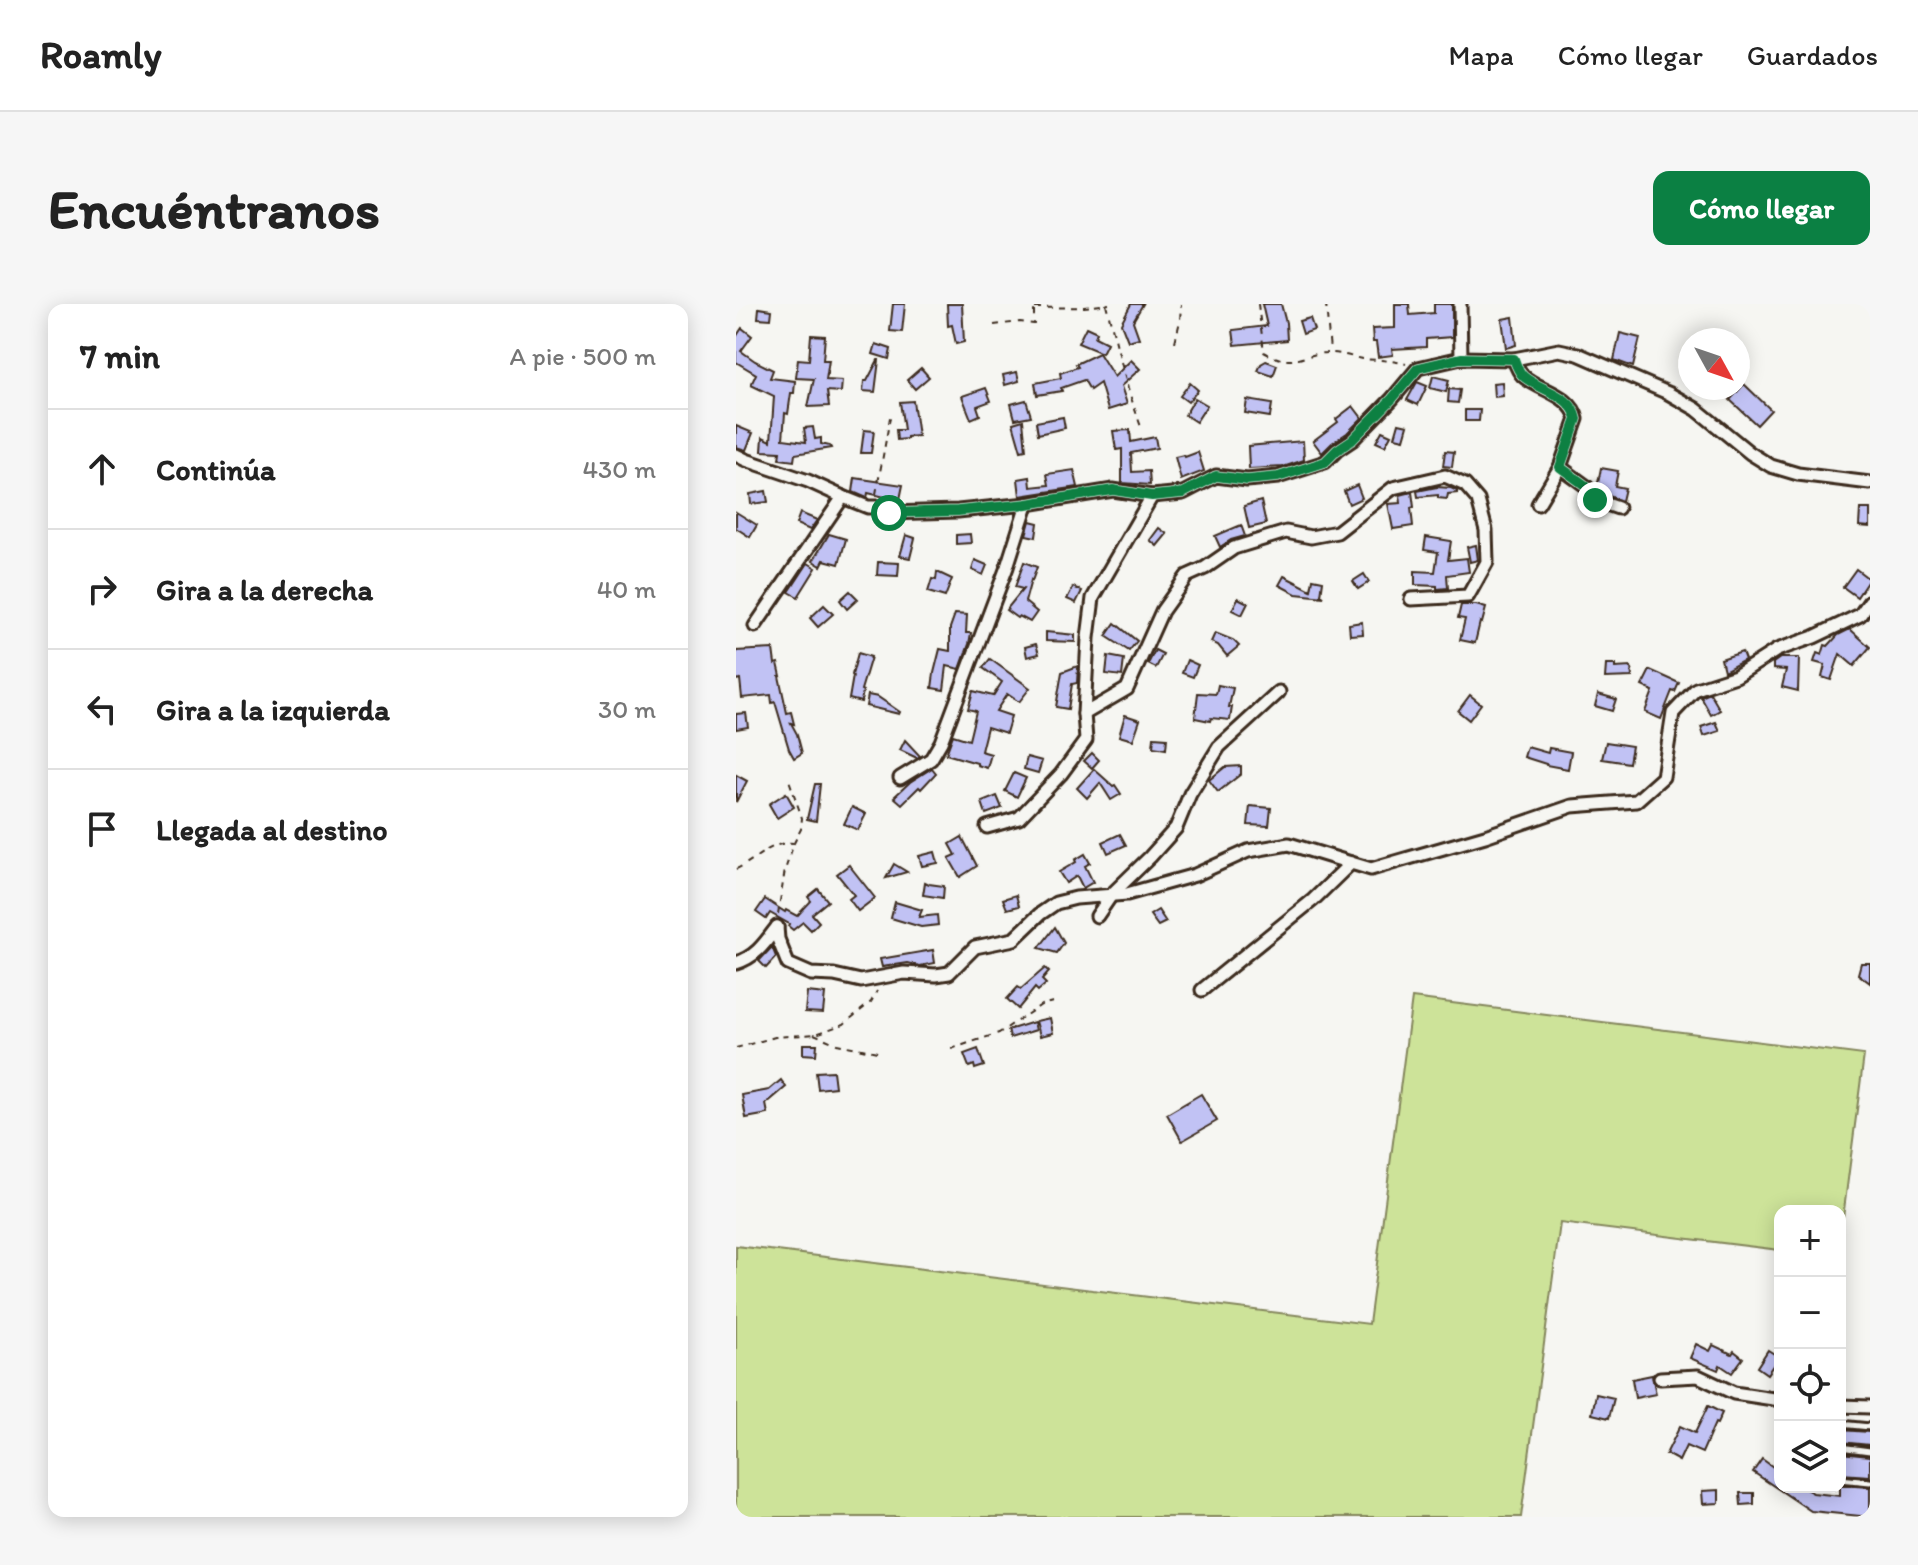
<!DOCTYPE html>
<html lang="es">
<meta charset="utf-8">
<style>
:root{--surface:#fff;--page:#f6f6f6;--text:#222;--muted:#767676;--line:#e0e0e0;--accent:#0b8043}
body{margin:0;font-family:Itim,sans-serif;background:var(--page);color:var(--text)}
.controls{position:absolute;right:24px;bottom:24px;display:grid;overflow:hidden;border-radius:16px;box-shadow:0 4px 20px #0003}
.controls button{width:72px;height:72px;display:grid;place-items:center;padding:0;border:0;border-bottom:2px solid var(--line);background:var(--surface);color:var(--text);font:40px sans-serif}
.compass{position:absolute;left:942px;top:24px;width:72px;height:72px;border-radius:50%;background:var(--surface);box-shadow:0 4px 20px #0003;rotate:130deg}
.stop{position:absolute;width:24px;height:24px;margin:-18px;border:6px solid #0b8043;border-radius:50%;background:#fff}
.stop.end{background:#0b8043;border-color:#fff;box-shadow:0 2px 8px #0008}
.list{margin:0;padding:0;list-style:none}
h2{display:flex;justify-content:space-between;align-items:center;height:104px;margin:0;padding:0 32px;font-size:34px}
h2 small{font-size:26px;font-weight:400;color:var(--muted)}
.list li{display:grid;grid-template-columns:52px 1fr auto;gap:24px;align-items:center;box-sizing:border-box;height:120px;padding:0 32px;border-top:2px solid var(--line)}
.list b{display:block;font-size:30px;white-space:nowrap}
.list em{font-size:26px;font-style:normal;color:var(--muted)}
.icon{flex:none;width:44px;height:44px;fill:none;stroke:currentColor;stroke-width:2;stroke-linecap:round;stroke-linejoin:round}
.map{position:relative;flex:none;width:1134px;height:1213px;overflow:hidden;border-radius:16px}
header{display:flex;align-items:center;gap:48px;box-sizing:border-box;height:112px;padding:0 40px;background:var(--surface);border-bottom:2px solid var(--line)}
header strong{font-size:38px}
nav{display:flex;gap:44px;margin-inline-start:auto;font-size:28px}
.intro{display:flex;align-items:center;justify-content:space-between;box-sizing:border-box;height:192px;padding:0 48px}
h1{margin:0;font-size:56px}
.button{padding:20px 36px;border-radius:16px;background:var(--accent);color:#fff;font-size:28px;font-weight:700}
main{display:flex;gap:48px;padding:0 48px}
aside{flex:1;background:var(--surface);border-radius:16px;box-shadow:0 4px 20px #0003}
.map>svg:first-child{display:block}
.green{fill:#cde399;stroke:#84865c;stroke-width:2}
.building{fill:#c1c2f4;stroke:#3b2a1e;stroke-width:2}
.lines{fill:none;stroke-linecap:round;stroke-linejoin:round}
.service-casing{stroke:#3b2a1e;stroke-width:11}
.minor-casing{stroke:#3b2a1e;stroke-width:17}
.path{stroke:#3b2a1e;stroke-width:2;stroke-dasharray:6 6;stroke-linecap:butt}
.service{stroke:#f6f6f2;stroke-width:5}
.minor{stroke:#f6f6f2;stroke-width:11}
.route{stroke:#0b8043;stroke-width:10}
</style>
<header>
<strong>Roamly</strong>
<nav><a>Mapa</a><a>Cómo llegar</a><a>Guardados</a></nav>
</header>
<div class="intro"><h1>Encuéntranos</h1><a class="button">Cómo llegar</a></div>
<main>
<aside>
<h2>7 min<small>A pie · 500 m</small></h2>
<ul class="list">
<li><svg class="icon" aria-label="ahead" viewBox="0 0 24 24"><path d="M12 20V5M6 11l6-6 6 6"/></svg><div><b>Continúa</b></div><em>430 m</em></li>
<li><svg class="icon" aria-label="right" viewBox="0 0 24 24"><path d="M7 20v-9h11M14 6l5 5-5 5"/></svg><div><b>Gira a la derecha</b></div><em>40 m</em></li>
<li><svg class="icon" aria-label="left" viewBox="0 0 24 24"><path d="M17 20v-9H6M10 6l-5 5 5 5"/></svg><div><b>Gira a la izquierda</b></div><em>30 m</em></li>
<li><svg class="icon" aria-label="arrive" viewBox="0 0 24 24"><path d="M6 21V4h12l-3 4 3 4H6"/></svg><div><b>Llegada al destino</b></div></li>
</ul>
</aside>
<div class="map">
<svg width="1134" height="1213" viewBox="0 0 1134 1213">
<rect width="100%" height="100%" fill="#f6f6f2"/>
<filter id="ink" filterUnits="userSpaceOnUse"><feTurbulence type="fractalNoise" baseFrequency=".0125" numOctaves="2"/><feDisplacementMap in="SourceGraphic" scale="16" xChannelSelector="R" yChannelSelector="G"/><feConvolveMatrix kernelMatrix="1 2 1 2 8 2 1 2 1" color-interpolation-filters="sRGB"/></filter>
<g filter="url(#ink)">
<path class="green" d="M676,694L1128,751L1104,937V907H1044V946L824,919L785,1213H0V942L633,1020Z"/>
<g class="building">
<path d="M157,0H169L166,28L154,27Z"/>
<path d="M211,0H226L228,38L220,40L216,21L212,22Z"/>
<path d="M395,0H407L397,17L403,34L392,37L385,19Z"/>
<path d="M526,0H545L550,19L551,36L499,41L497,26L531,22Z"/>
<path d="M659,0H673L674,11L698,9V0H716V33L690,35V43L656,45L657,51L642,53L640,38H637L636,25L659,24Z"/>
<path d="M23,4L36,6L35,15L22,14Z"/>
<path d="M777,13L780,41L770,44L766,15Z"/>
<path d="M574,14L578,26L567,30L563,17Z"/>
<path d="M350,23L361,28L359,33L371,39L366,49L342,39Z"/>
<path d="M6,24L16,32L5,47L19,57L37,66L34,74L59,77L58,89H55L52,110L49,109L47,135L70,138L68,124L77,123L79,135L85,134V140L94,142L95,144L59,150L58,157L43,155L44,148L26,147L27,133L35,137L38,92L15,81L20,70L0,58V33Z"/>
<path d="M884,29L904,34L897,63L878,56Z"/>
<path d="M75,31L89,32L87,56H93L90,76L106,77L105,88L91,87L93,102L72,103L78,75L60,74L62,55L73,56Z"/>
<path d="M140,40L155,45L153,55L137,50Z"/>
<path d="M363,49L378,73L395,56L404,65L385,82L391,100L372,106L364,79L354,86L348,76L325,84L326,87L301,91L299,79L325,74L324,69L342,63L340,60Z"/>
<path d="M142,56H143L139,88L127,87L128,77H131Z"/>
<path d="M530,57L541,61L537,72L522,67L525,60Z"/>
<path d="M185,64L193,73L179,85L171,76Z"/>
<path d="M281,68L283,77L269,81L267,71Z"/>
<path d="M697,72L713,76L710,88L694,84Z"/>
<path d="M681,78L691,82L682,101L671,96Z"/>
<path d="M766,78L767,92L758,93L757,79Z"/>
<path d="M454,79L462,86L452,98L444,92Z"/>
<path d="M1008,80L1035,106L1021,121L994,96Z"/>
<path d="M250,84L255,97L241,102L244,111L235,115L226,92Z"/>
<path d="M713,85L724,86L722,99L712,98Z"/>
<path d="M459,94L471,101L460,118L449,111Z"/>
<path d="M290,96L295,112L279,115L275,100Z"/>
<path d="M511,96L536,100L534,113L509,109Z"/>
<path d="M177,97L182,132L171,133V135L161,136L160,126H168L164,98Z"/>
<path d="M617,102L626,114L611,129L596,139L586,149L577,137L602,118L600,115Z"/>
<path d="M729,106H744L743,117H729Z"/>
<path d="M327,113L329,124L302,130L300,118Z"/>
<path d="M287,116L290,146L285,147L277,119Z"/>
<path d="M663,119L672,121L668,135L659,133Z"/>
<path d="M0,122L17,129L10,146L0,143Z"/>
<path d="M128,126L138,127L135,149H125Z"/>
<path d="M394,126L395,138L419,133L421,144L395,149L396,168L413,167L414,181L386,179V145L380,146L377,127Z"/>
<path d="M646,127L655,131L649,142L640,138Z"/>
<path d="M567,137L568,156L547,163L513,165L512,142Z"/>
<path d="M709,147L718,148L716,163L707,162Z"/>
<path d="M462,148L468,167L445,176L439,153L448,151L449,153Z"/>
<path d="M865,164L882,167L879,182L889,184L886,197L865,189L861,184Z"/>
<path d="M338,166L342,183L284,192L282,175L294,173L295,183L313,181L311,170Z"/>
<path d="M119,174L167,181L163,200H155L148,197L149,193L132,189L131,194L117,188Z"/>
<path d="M621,181L626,194L613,200L608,187Z"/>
<path d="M701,183L715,184L721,187V189L712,190L711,195L702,194V191L682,193L681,187Z"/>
<path d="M30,187L32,198L15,200L14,190Z"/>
<path d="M676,188L678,203L675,204L677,222L657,225L652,200L665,199L664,191Z"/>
<path d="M525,197L530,220L513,224L508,202Z"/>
<path d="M1124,205H1134V223L1123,222Z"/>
<path d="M0,208L21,221L14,233L0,224Z"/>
<path d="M64,209L81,216L74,226L60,220Z"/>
<path d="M294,217L302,219L300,233L290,231Z"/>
<path d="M505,221L509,232L495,236L484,243L479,232Z"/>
<path d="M423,224L431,230L421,242L414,236Z"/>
<path d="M93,230L110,235L103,260L88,256L85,262L77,257Z"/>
<path d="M234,230L235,239L220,240V231Z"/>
<path d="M170,231L179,234L174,254L164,252Z"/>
<path d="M690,233L715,237L712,256L731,254L733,268L711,271L712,284L701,285V282L679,281V267L699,268L702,248L688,246Z"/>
<path d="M740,241L742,256L734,258L731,243Z"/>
<path d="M239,256L251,261L247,271L236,266Z"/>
<path d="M142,258L163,259L162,272L141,271Z"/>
<path d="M288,258L301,263L296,277L295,276L289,298L301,308L294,318L283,312L281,314L270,306L287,285L279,283Z"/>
<path d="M72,259L80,264L62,293L53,288Z"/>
<path d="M1120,265L1133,275L1121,293L1107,283Z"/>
<path d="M201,268L216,275L209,293L192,288L196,275L200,276Z"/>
<path d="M628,270L633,278L622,285L617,277Z"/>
<path d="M548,272L575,286L577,275L587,277L585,291L588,293L560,290L543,281Z"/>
<path d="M337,283L346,287L340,299L331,295Z"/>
<path d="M114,287L122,295L111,305L104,296Z"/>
<path d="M502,294L512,299L506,311L496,306Z"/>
<path d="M88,301L97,310L82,323L74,314Z"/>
<path d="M725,301H740L750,304L746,319L744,318L739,339L724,336L729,315L722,314Z"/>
<path d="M219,310L231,311L230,329H235L233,340L224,365L211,362L208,386L196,384L198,369L204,345L214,347V324Z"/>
<path d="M626,318L627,330L614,331L613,320Z"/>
<path d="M379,319L401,337L393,347L370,332Z"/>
<path d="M1114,325L1134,343L1118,362L1104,350L1095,376L1086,373L1089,361L1078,358L1081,349L1086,351L1089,341L1092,342L1102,331Z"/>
<path d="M310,328L339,331V338L310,337Z"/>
<path d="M479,329L497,336L503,342L491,352L482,341L475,338Z"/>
<path d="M300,340L303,350L291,353L289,343Z"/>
<path d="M37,345L39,360L42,359L45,372H43L51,409L55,408L58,420L55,419L61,430L66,449L58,454L53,445L39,398L36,399L35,391L6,394L4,375L0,376V347Z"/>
<path d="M419,346L427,350L420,364L412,360Z"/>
<path d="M1006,348L1009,356L988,367L985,355Z"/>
<path d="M122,349L135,353L125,386L127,387L125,398L113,395L117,372L116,371Z"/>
<path d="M372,352L388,355L386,372L370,370Z"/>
<path d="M1044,354H1063L1062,387L1046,383L1050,366L1037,365V359Z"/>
<path d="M254,355L294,384L283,398L271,390L260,407L275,412L270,429L251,423L245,447L255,450L251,464L241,461V459L210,450L217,431L233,436L240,407L232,405L237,387L257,392L266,378L247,364Z"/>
<path d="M451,356L462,361L457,373L446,369Z"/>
<path d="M870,361H879V364L895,363L896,373L869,374Z"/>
<path d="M342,362L341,379L336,380L332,405L320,403L326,368Z"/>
<path d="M914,366L943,379L939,388L936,387L925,415L909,408L917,387L906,382Z"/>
<path d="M482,381L497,384L493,403H496L494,416L475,414L474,417L459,414L462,389L480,390Z"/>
<path d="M974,389L984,406L975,411L965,393Z"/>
<path d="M862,390L880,395L876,407L859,402Z"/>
<path d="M132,391L142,393L164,408L163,410L130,402Z"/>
<path d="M734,391L745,400L733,416L722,407Z"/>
<path d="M10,409L12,423L0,425V410Z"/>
<path d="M389,411L404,416L397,436L383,432Z"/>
<path d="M980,418L984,427L968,432L965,423Z"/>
<path d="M418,433L431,434L430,445L417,443Z"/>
<path d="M169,436L184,452L181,454L164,446Z"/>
<path d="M870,438L896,442L893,459L866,455Z"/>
<path d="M791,443L812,449L813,444L835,448L832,465L810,461V460L788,453Z"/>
<path d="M356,449L363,456L356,464L348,457Z"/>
<path d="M291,453L306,457L302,469L288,465Z"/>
<path d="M505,462V470L482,488L473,476L489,463Z"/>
<path d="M196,464L200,469L185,485L183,483L166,500L158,493L174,478Z"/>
<path d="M358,465L377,482L379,481L385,490L375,496L364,479L351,494L341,484Z"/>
<path d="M278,469L290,474L281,493L269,487Z"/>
<path d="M0,471L11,477L0,498Z"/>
<path d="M79,480H84L80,517L71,515Z"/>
<path d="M50,489L58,503L41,514L33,500Z"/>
<path d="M261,492L266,504L250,510L246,498Z"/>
<path d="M514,502L535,504L533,522L512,521Z"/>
<path d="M116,503L130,510L122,526L108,520Z"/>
<path d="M384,530L390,541L372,549L367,538Z"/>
<path d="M226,533L241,562L224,573L213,554L220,551L214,540Z"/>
<path d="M199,548L202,559L186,562L183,552Z"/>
<path d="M349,550L354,559L349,562L357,578L347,584L341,572L330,579L323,568L340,558L339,556Z"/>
<path d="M158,560L171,568L150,574Z"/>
<path d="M113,561L139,594L122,607L113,595L118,591L101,570Z"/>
<path d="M189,578L193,580L208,582L207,594L187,591Z"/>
<path d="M82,585L92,597L76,610L83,618L75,626L67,618L57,626L52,622L53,620L34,609L30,615L20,608L29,595L49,608L50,606L61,612L75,597L72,593Z"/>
<path d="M280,591L283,602L271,605L267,595Z"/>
<path d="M159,598L186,606L183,613L201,611L202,621L185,623L155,614Z"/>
<path d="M422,606L430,618L422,622L414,611Z"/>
<path d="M319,623L328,639L321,649L303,644Z"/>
<path d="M36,643L40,653L30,664L23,657Z"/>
<path d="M197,646L199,659L184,662L172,659L146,663L144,655Z"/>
<path d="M1125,659H1134V679L1122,670Z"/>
<path d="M309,664L313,668L306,676L310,680L302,687L299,684L282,705L271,695L282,683L285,685Z"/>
<path d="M71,688L89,690L87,709L69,708Z"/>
<path d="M314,714L317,729L304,732L300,717Z"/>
<path d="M298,718L300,726L274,734L272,726Z"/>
<path d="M67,740H81L80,751L67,750Z"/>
<path d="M242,745L248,762L239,765L238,761L233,763L228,750Z"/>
<path d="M97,767L99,783L82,785L80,768Z"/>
<path d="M45,776L50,783L30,800L32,810L10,814L6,791L33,786Z"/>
<path d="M465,790L481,817L446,837L431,810Z"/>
<path d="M960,1040L974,1047L977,1041L996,1050L998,1047L1007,1054L996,1069L984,1061L982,1066L954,1054Z"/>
<path d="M1032,1046L1043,1053L1031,1070L1021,1063Z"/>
<path d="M916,1071L920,1090L899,1094L896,1075Z"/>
<path d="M860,1090L878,1094L873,1114L856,1110Z"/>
<path d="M972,1102L986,1109L981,1120L979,1119L966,1149L950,1142L943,1157L930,1150L944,1122L959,1129Z"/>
<path d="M1104,1126L1134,1128V1141L1104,1138Z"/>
<path d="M1104,1149L1134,1152V1172L1104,1170Z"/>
<path d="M1026,1155L1044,1168V1183H1066L1077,1189L1104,1192V1181L1134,1183V1213L1075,1207L1017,1168Z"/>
<path d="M983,1186V1199L967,1200L966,1187Z"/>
<path d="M1004,1189H1018V1200L1005,1201Z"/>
</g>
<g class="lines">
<g class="service-casing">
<g id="service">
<path d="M1104,1120L1134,1123"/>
<path d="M1104,1143L1134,1147"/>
<path d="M1104,1175L1134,1178"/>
</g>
</g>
<g class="minor-casing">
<g id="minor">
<path d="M724,0L725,54"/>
<path d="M778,55C780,61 783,68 787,72C804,87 835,90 841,115L824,163L802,200"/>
<path d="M0,151L10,156L72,177L107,193L132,203H141L153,209L222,207L291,200L377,186L416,192L447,189L480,172L511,176L542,173L589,158L601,146L616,136L656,95L682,64L725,54L778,55L823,46L842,50L932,89L960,105L1014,149L1035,162L1062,170L1134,179"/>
<path d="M824,163L850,182L859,196L882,204"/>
<path d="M19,322L107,193"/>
<path d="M348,410L391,385L426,307L451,272L469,264L498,244L550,228L575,233L601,228L657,184L709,172L729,181L742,196L750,226L751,258L732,292L675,295"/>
<path d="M164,474L195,455L205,438L271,263L291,200"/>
<path d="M251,523L283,514L325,470L350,436L348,410L352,334L357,294L416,192"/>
<path d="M361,612L376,590L414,553L440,524L454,490L483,443L543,388"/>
<path d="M41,623L42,635L52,660L75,670L98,671L125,677L168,669L200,671L213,669L239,643L278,635L304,610L320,599L340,594L391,590L459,571L512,547L553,540L615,559"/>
<path d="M0,659C20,653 29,639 41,623"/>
<path d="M466,686L577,596L615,559L635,565L749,532L836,502L900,497L927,473L937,409L960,385L1000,372L1041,346L1078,333L1124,311L1134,297"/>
<path d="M924,1074L962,1072L998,1089L1044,1096"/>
<path d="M1104,1102L1134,1103"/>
</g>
</g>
<g class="path">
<path d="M370,0L392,85L405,123"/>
<path d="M522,0L528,48C561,66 565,48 595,49C605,49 616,53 626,55C641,56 655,56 670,60"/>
<path d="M590,0L594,47"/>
<path d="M299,4L348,3L373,0"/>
<path d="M258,21L284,18L298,20V5"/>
<path d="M439,38L444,17L445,0"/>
<path d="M140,190L155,108"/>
<path d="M0,565C19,557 35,537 57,539"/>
<path d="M42,610L49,566L58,539L65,525L66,514L52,473"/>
<path d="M78,730L101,740L146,749"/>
<path d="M0,744L39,733L80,730L108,720L135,698L141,687"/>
<path d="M215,745L263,729L305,701L317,698"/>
</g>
<use href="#service" class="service"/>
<use href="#minor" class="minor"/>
</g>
</g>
<g class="lines" filter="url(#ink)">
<path class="route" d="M153,209L222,207L291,200L377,186L416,192L447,189L480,172L511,176L542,173L589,158L601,146L616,136L656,95L682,64L725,54L778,55C780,61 783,68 787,72C804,87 836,90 841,115L824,163L850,182L859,196"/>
</g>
</svg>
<div class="controls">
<button>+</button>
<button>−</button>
<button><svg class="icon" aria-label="locate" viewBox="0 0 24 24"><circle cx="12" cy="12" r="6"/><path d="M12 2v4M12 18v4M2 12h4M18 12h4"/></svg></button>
<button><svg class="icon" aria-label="layers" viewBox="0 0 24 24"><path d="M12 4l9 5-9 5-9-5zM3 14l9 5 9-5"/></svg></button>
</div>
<svg class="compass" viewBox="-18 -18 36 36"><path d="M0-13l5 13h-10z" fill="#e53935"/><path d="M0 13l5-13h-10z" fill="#767676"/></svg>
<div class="stop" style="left:153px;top:209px"></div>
<div class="stop end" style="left:859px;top:196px"></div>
</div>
</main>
